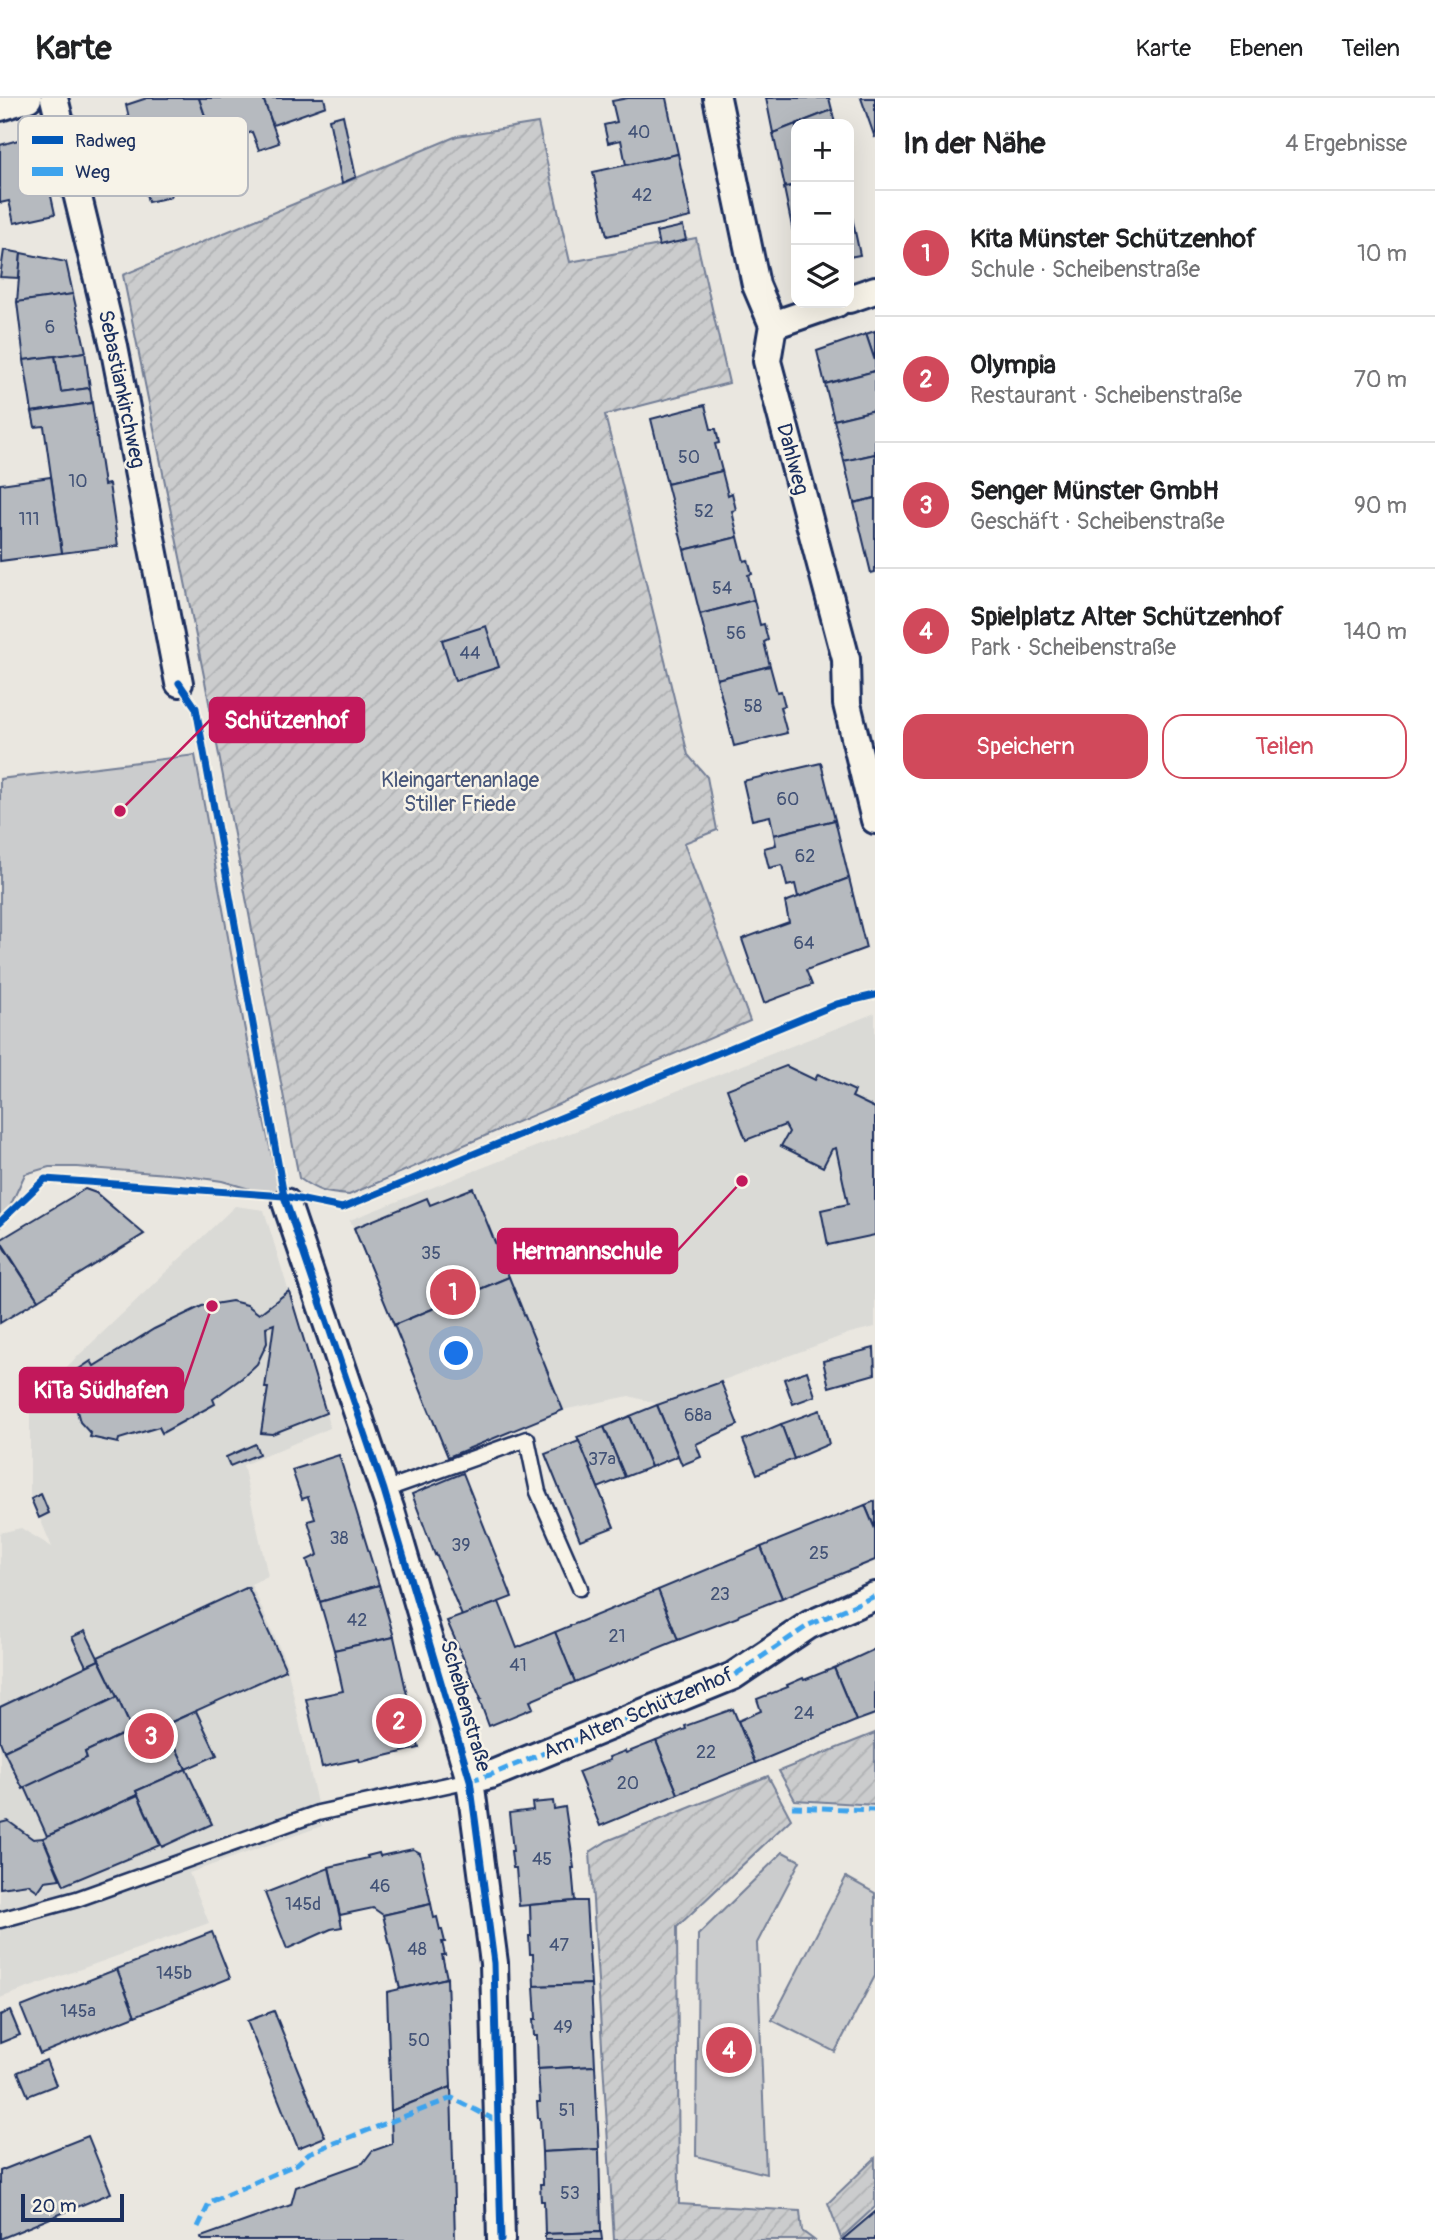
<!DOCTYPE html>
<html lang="de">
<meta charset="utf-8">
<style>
:root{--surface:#fff;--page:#f2f2f2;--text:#202124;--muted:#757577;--line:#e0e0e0;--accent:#d1495b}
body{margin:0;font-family:Pangolin,sans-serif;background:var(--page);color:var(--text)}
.controls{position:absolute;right:21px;top:21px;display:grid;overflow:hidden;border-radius:14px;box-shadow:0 7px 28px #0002}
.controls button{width:63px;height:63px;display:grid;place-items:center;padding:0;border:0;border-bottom:2px solid var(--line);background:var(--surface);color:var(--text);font:35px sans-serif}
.scale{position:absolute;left:21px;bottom:18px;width:103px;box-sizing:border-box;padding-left:7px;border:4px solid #1b2f5e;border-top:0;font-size:19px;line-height:24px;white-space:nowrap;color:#1b2f5e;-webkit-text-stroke:5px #f7f3e8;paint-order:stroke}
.you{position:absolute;left:457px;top:1256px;width:24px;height:24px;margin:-18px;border:5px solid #fff;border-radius:50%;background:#1a73e8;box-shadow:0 0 0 10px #1a73e833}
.badge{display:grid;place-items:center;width:46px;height:46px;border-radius:50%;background:var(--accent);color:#fff;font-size:23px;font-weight:700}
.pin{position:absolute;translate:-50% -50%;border:4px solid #fff;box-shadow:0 2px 7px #0006}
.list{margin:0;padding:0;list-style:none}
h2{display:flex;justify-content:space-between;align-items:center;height:91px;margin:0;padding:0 28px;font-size:30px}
h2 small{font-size:23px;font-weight:400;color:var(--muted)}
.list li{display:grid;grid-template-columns:46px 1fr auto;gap:21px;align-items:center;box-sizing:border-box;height:126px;padding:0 28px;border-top:2px solid var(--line)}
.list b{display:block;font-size:26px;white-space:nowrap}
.list p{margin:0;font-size:23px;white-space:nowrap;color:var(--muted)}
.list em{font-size:23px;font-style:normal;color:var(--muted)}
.actions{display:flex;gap:14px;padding:21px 28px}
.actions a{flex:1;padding:16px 0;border:2px solid var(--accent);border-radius:21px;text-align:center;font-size:24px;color:var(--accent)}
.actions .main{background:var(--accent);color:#fff}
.icon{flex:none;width:38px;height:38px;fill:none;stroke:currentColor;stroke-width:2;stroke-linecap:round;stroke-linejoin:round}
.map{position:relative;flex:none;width:875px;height:2142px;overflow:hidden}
header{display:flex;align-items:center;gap:42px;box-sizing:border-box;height:98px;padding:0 35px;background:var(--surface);border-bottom:2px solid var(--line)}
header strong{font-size:33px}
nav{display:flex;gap:38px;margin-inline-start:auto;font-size:24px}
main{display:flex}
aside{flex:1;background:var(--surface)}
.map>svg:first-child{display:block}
.built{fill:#dadad6}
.green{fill:#cbcccd;stroke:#737e96;stroke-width:2}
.garden{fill:url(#garden-furrows);stroke:#737e96;stroke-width:2}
.building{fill:#b6babf;stroke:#1b2f5e;stroke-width:2}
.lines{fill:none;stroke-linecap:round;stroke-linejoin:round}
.lane-casing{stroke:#1b2f5e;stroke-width:19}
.street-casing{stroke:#1b2f5e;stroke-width:32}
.lane{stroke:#f7f3e8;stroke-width:14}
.street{stroke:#f7f3e8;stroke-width:26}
.quiet{stroke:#3da3ed;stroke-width:5;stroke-dasharray:10 5;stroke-linecap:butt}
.cycleway-casing{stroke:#f7f3e8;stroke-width:11}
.cycleway{stroke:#0057b8;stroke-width:7}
.labels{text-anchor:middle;stroke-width:5;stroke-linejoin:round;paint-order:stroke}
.number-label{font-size:18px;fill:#425276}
.street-label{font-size:21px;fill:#1b2f5e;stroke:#f7f3e8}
.park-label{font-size:21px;fill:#47567a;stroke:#f7f3e8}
.key{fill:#f7f3e8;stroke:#b5b8bf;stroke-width:2}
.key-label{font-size:19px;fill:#1b2f5e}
.leader{fill:none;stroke:#c2185b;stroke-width:2.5}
.callout-dot{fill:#c2185b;stroke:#f7f3e8;stroke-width:2.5}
.callout{fill:#c2185b;stroke:#c2185b;stroke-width:2.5}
.callout-label{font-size:23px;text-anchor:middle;font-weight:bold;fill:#fff}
</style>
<header>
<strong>Karte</strong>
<nav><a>Karte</a><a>Ebenen</a><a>Teilen</a></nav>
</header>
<main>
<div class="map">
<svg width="875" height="2142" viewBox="0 0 875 2142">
<defs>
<pattern id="garden-furrows" width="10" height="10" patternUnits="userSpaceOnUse" patternTransform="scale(1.75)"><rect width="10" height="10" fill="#cbcccd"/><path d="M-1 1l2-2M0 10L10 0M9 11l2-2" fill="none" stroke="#aeb0b2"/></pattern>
</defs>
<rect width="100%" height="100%" fill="#eae7e0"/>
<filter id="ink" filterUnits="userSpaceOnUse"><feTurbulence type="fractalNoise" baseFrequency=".0143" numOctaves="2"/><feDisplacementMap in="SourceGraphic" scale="14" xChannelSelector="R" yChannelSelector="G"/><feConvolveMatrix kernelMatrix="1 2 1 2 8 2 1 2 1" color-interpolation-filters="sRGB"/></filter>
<g filter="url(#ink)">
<g class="built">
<path d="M875,915V1229L850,1235L659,1306L629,1298L563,1312L448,1359L350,1122Z"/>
<path d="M235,1108L264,1112L330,1330L243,1367L268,1478L251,1486L289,1571L288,1573L322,1728L189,1775L209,1825L0,1900V1435L21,1430L52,1449L30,1397V1304Z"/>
</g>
<g class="green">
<path d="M195,657L248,949L281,1100L222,1083L180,1077L77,1069H49L25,1076L0,1130V681Z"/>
<path d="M783,1754L800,1763L757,1845L766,2076L696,2058L698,1837Z"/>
<path d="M846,1779L875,1795V1878L835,1954L772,1922Z"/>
</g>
<g class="garden">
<path d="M538,25L570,164L696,140L729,285L605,317L688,657L707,679L717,732L684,745L750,923L349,1097C326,1095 318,1094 299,1080L204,578L123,177L457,38Z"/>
<path d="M875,1635V1707L795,1702L779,1673Z"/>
<path d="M768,1678L791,1721L677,1829L679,2106L800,2113L802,2133L814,2142H614L590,1754L607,1743Z"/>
<path d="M875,2060V2109L841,2140L828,2105Z"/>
</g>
<g class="building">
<path d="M147,0H199L215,47L141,73L126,7Z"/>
<path d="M199,0H263L279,45L259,52L252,34L215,47Z"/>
<path d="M263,0H324L326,8L273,27Z"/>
<path d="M628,0H666L678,56L626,67L621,42L608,45L604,27L617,24L612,3Z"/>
<path d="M766,0H829L832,12L773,35Z"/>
<path d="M861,0H875V40Z"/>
<path d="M832,12L835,26H796V87L785,89L773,35Z"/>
<path d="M343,17L356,79L342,85L329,21Z"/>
<path d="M18,42L42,57L55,116L14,125L9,103L0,105V47Z"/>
<path d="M678,56L691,119L607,138L593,74Z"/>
<path d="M163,65L171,99L148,104L141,73Z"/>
<path d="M796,87V148L784,90Z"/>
<path d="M849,105L860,157L849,159Z"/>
<path d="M683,128L686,142L659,148L656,134Z"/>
<path d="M4,152L21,155L19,180L0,179Z"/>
<path d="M21,155L66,164L73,196L17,204Z"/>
<path d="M73,196L86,254L24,262L17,204Z"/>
<path d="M875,233V263L866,236Z"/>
<path d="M866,236L875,263V273L825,286L817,253Z"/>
<path d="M85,254L90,290L61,294L55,258Z"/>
<path d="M55,258L61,294L90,290L92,305L32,314L24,262Z"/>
<path d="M875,273V312L834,322L825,286Z"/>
<path d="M92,305L104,387L109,386L118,448L62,455L44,328L35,329L32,314Z"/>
<path d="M705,307L711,331H716L719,345L715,346L722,373L667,386L651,321Z"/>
<path d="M875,312V356L844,363L834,322Z"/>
<path d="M875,356V400L854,405L844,363Z"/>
<path d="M722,373L728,397L732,395L736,412L732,413L738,439L684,452L667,386Z"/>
<path d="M51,379L62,455L0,463V386Z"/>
<path d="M875,400V474L871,475L854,405Z"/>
<path d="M738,439L744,463L748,462L752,476L748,477L754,502L700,516L684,452Z"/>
<path d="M754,502L760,527L764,526L768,542L764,544L770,568L717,581L700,516Z"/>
<path d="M486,528L499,569L455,583L442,542Z"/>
<path d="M770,568L777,594L781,593L785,608L780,609L787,635L734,648L717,581Z"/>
<path d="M821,665L835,722L774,737L770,718L752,722L743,683Z"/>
<path d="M835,722L849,780L798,799L795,786L787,788L782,767L769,770L764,750L776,747L774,737Z"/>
<path d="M849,780L866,850L806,872L812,887L764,905L742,841L789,824L785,804Z"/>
<path d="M786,968L815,982L818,976L855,993L852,999L875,1010V1137L828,1147L821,1112L848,1106L836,1050L832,1051L823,1069L781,1048L789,1034L785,1027L746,1042L727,991Z"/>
<path d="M473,1090L509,1179L394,1227L354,1130L427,1100L430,1107Z"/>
<path d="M85,1091L96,1095L144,1136L38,1202L0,1142Z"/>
<path d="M0,1144L38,1202L0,1225Z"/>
<path d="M509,1179L563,1312L448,1359L394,1227Z"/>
<path d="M289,1193L326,1315L272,1336L261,1335L268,1290H265L274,1226L266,1229L267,1245L257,1266L242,1280L213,1301L215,1306L162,1335L159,1329L119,1341L118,1345L90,1339L91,1336L80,1324L76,1309V1294L82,1282L76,1273L91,1263L94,1268L154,1231L202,1208L232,1203L247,1207L259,1216Z"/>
<path d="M874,1250L875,1276L829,1289L823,1263Z"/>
<path d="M807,1273L815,1298L793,1306L784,1281Z"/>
<path d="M721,1284L738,1327L696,1346L701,1359L682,1367L657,1307Z"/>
<path d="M657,1307L678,1358L651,1369L630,1318Z"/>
<path d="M820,1312L829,1346L794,1361L781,1326Z"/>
<path d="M630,1318L651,1369L625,1379L604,1329Z"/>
<path d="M781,1326L794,1361L757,1376L743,1342Z"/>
<path d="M604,1329L625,1379L598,1390L577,1339Z"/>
<path d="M579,1343L614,1429L580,1442L545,1356Z"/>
<path d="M255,1346L259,1356L230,1368L226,1359Z"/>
<path d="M339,1357L379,1487L320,1504L307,1462L318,1457L308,1423L315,1421L308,1399L302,1401L292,1372Z"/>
<path d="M463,1375L512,1499L462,1518L436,1456L435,1457L412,1396Z"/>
<path d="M41,1396L49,1415L39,1420L31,1401Z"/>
<path d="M875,1403V1431L865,1407Z"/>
<path d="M865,1407L875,1431V1462L782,1500L761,1449Z"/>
<path d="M761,1449L782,1500L739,1517L738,1519L678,1542L658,1492Z"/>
<path d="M379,1487L394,1539L334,1552L320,1504Z"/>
<path d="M248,1489L286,1572L136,1640L98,1559Z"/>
<path d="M658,1492L678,1542L575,1584L555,1534Z"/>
<path d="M499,1504L517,1550L555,1534L575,1584L530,1603L533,1610L489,1628L479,1601H481L447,1523Z"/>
<path d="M85,1533L99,1562L86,1568L72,1539Z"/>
<path d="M394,1539L419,1650L360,1664L359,1661L322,1669L306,1601L343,1593L334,1552Z"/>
<path d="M875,1551V1616L856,1623L834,1570Z"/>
<path d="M99,1562L117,1599L4,1653L0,1643V1609Z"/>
<path d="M834,1570L856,1623L755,1665L738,1623L761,1613L757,1601L788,1589L787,1587L803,1580L804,1582Z"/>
<path d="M117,1599L132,1632L85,1654L87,1660L23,1691L4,1653Z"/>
<path d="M733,1611L755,1665L678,1696L656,1643L686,1631L685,1628Z"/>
<path d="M196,1613L217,1657L186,1671L165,1627Z"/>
<path d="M165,1627L186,1671L136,1693L138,1697L47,1738L25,1689L87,1660L85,1654L132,1632L136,1640Z"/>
<path d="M656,1643L678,1696L600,1728L578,1674L610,1662L609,1659L625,1653L626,1655Z"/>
<path d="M186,1671L212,1726L162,1749L136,1693Z"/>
<path d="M138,1697L160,1747L64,1787L43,1740Z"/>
<path d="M553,1703L554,1711L565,1709L574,1770H572L575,1803L519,1808L516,1770H513L511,1753H513L509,1715L533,1712L532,1705Z"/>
<path d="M8,1723L33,1741L43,1740L60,1781L45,1783L38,1793L28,1786L0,1790V1725Z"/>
<path d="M413,1751L420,1755L431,1806L383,1817L373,1810L340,1817L329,1769L368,1760L367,1758L379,1755L380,1758Z"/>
<path d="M329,1770L342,1829L331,1831L287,1851L265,1795Z"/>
<path d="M575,1803H586L591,1886L534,1888L533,1856H530L529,1838H531L530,1807Z"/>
<path d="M431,1806L434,1820L437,1819L440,1832H442L445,1844H442L445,1857H442L447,1880L400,1891L383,1817Z"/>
<path d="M212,1834L230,1880L135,1918L117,1871Z"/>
<path d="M117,1871L135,1918L40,1956L21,1909Z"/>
<path d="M447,1880L451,1989L391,2013L387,1894Z"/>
<path d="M591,1886L595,1968L538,1971L537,1938H534L533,1921H536L534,1888Z"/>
<path d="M10,1913L20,1937L0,1945V1917Z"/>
<path d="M274,1913L325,2039L298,2050L247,1923Z"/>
<path d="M46,1962L56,1987L28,1998L18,1974Z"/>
<path d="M595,1968L599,2051L542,2054L540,2020H538L537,2004H540L538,1971Z"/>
<path d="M451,1989L455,2142H202L201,2139L291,2107L296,2089L363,2065L372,2053L392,2046L391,2013Z"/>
<path d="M88,2038L111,2095L0,2141V2073Z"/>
<path d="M599,2051L601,2134L545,2136L544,2103H541L540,2086H543L542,2054Z"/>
<path d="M875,2114V2142H842Z"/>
<path d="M601,2134L602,2142H545V2136Z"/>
</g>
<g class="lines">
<g class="lane-casing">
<g id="lane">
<path d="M384,1392L527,1341L538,1394L580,1490"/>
<path d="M0,1822L77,1801L318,1715L470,1682"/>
</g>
</g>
<g class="street-casing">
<g id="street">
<path d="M54,0L114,248L179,585"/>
<path d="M717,0L756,187L773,227L767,263L846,561L847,606L875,722"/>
<path d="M0,9L28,0"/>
<path d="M849,201L875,192"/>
<path d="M773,227L837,205"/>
<path d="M286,1104L391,1413L470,1682L494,1865L501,2142"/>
<path d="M470,1682L490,1677L733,1578L809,1527L875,1498"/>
</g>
</g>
<use href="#lane" class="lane"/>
<use href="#street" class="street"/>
<g class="quiet">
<path d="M470,1682L490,1677L733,1578L809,1527L875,1498"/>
<path d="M792,1709L875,1712"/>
<path d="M198,2129L210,2104L297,2066L309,2055L452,2000L499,2024"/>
</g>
<g class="cycleway-casing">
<g id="cycleway">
<path d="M179,585L196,610L284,1098L384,1392L470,1682L494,1865L501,2142"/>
<path d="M0,1124L45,1081L284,1098L342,1110L837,906L875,897"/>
</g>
</g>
<use href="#cycleway" class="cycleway"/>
</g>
</g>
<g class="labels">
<g class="number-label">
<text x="639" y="40">40</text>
<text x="642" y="103">42</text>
<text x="50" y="235">6</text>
<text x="689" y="365">50</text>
<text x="78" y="389">10</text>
<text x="704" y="419">52</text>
<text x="29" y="427">111</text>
<text x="722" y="496">54</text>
<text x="736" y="541">56</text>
<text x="470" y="561">44</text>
<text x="753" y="614">58</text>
<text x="788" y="707">60</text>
<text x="805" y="764">62</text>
<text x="804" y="851">64</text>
<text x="431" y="1161">35</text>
<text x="698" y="1323">68a</text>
<text x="602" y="1367">37a</text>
<text x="339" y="1446">38</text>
<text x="461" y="1453">39</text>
<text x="819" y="1461">25</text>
<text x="720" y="1502">23</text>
<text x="357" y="1528">42</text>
<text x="617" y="1544">21</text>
<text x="518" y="1573">41</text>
<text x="804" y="1621">24</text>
<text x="706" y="1660">22</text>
<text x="628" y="1691">20</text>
<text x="542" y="1767">45</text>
<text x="380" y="1794">46</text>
<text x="303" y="1812">145d</text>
<text x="559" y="1853">47</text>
<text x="417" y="1857">48</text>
<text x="174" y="1881">145b</text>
<text x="78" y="1919">145a</text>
<text x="563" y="1935">49</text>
<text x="419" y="1948">50</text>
<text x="567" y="2018">51</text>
<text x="570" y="2101">53</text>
</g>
<g class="street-label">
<text transform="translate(122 291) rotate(78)" y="7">Sebastiankirchweg</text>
<text transform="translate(793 361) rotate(75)" y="7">Dahlweg</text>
<text transform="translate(466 1608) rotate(74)" y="7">Scheibenstraße</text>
<text transform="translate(638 1615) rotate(-23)" y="7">Am Alten Schützenhof</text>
</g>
<g class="park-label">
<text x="460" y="689">Kleingartenanlage<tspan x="460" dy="24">Stiller Friede</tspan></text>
</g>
</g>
<rect x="18" y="18" width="230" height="80" rx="10" class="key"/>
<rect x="32" y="38" width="31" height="8" fill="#0057b8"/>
<rect x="32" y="69" width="31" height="9" fill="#3da3ed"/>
<g class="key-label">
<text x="75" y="49">Radweg</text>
<text x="75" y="80">Weg</text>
</g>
<path class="leader" d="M120 713L210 622M742 1083L677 1153M212 1208L183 1292"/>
<g class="callout-dot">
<circle cx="120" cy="713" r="7"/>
<circle cx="742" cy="1083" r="7"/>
<circle cx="212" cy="1208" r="7"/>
</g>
<g class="callout">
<rect x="210" y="600" width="154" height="44" rx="7"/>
<rect x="498" y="1131" width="179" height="44" rx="7"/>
<rect x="20" y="1270" width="163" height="44" rx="7"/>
</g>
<g class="callout-label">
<text x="287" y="630">Schützenhof</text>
<text x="587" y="1161">Hermannschule</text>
<text x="101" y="1300">KiTa Südhafen</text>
</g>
</svg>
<div class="controls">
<button>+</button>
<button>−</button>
<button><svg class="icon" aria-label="layers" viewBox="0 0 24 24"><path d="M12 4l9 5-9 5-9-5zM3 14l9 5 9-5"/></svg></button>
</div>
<div class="scale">20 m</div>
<div class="you"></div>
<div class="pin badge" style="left:453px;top:1194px">1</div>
<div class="pin badge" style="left:399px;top:1623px">2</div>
<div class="pin badge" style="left:151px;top:1638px">3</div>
<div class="pin badge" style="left:729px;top:1952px">4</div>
</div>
<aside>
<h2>In der Nähe<small>4 Ergebnisse</small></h2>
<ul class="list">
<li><span class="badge">1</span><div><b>Kita Münster Schützenhof</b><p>Schule · Scheibenstraße</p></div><em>10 m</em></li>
<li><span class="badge">2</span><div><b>Olympia</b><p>Restaurant · Scheibenstraße</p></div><em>70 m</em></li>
<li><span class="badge">3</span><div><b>Senger Münster GmbH</b><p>Geschäft · Scheibenstraße</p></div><em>90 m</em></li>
<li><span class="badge">4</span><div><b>Spielplatz Alter Schützenhof</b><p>Park · Scheibenstraße</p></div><em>140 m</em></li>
</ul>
<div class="actions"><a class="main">Speichern</a><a>Teilen</a></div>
</aside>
</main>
